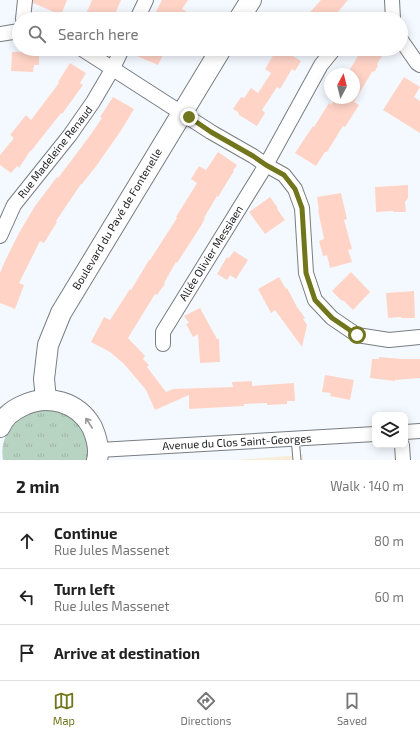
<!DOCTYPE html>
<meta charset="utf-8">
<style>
:root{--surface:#fff;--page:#f6f6f6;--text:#222;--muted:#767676;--line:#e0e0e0;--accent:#71751c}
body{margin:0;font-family:"Exo 2",sans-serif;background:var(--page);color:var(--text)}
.controls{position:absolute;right:12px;bottom:12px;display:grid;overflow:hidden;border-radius:8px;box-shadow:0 2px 10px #0003}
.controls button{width:36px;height:36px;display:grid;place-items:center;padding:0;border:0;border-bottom:1px solid var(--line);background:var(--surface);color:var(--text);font:20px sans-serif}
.compass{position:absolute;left:324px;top:68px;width:36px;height:36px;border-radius:50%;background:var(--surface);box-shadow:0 2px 10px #0003;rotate:7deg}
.stop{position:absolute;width:12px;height:12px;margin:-9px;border:3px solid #71751c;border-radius:50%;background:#fff}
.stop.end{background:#71751c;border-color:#fff;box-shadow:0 1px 4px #0008}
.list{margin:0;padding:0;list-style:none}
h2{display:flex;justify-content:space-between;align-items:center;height:52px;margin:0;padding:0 16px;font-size:17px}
h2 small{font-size:13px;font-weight:400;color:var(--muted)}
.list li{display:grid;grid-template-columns:26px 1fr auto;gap:12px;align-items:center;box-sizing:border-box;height:56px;padding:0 16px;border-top:1px solid var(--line)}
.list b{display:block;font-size:15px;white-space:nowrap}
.list p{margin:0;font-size:13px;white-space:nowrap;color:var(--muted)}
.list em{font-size:13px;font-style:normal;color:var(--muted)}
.icon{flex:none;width:22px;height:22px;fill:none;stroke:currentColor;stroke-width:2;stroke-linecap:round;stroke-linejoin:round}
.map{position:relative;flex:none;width:420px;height:460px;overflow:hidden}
.search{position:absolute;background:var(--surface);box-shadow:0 2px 10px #0003;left:12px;right:12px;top:12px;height:44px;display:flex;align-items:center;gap:10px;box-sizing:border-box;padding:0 14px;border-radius:22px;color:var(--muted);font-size:15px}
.sheet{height:220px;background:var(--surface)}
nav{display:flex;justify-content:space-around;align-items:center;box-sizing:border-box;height:56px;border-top:1px solid var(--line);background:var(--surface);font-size:11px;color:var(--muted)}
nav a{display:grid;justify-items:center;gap:2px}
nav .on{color:var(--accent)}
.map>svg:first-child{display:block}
.education{fill:#f9edd9}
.grass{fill:url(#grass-tufts)}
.building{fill:#ffd4c7}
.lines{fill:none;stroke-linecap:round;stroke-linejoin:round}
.lane-casing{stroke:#787d82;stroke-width:9}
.street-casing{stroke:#787d82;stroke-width:16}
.secondary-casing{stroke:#787d82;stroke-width:22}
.lane{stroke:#fff;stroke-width:7}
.street{stroke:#fff;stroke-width:14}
.secondary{stroke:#fff;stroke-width:20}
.oneway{stroke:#989899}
.route{stroke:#71751c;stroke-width:5}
.labels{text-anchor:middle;stroke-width:3;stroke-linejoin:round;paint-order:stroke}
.street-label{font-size:11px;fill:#191a1c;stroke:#fff}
</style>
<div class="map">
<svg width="420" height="460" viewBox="0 0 420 460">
<defs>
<pattern id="grass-tufts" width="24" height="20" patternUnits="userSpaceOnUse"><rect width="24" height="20" fill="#b7d3c1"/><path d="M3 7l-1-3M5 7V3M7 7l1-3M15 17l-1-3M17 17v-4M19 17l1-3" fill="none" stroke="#9db5a5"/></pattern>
</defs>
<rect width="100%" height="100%" fill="#f4f9ff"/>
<path class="education" d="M303,455V460H234Z"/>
<path class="grass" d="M47,409C51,410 55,410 59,412C79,418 91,440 88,460H3C2,453 2,445 5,438C9,426 21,414 34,411C38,410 43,410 47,409Z"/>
<g class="building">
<path d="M33,0H67L61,15L33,3Z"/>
<path d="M92,0H121L113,19H84Z"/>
<path d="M162,0H188L182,9L186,11L182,19H152Z"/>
<path d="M321,0H348L332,19H304Z"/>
<path d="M23,49H39V65H34L33,72L11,71L12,52H23Z"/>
<path d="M130,49H166L158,65L130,53Z"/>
<path d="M277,49H281L301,61L295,71L292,69L280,89L277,87L262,110L265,113L257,126L239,115L238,112L233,109L241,97L244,98L251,88L258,93L271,73L265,69Z"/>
<path d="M362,49H370L382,56L377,64L378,66L375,71L372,72L354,102L359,105L345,127L343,126L327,152H325L316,166L295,153L313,126L314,127L329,103L331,105L336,98H354V74H349L348,73Z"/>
<path d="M70,63L86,73L80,83L83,85L62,114L61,113L31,151H30L19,168L17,166L11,173L0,165V155L14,138L10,135L26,115L31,120L59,83L58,82Z"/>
<path d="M404,77L420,87L414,97L420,101V133L383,110Z"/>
<path d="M113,97L134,109L122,129L97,165L82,184H81L56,221L57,222L44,243L40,241L19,283L24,285L15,309L0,303V273L5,261L19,233L35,206L57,177L58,178L89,137L102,118L100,117Z"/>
<path d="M218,152L237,165L233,171H234L218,197L217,196L204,218H205L201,226L177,263L176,262L164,283L165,284L157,295L155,294L128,338L145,356L143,359L149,365L147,367L166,392L173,389L233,387L232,382L252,381V386L294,383L295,401H287V404L267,405V403L244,404V406L189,409V395L155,410L146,390L124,364L110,352L91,342L104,317L110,320L130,289L131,290L149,260H150L177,218L176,217L197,183L191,179L199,166L206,170Z"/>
<path d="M408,185V198L405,202L406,212H394L393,211L376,212L375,187Z"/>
<path d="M341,193L347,219L344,220L352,249L348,250L352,262L330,268L327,255L323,256L319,241L324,239L318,210H319L317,197Z"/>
<path d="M270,197L278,208L277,209L285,220L265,234L249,212Z"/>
<path d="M234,251L248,260L236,279L230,275L227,280L217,274L227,257L229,258Z"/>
<path d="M351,272L370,292L353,310L343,300L342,301L332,291Z"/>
<path d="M279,277L286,289L287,288L297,307L305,318L303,319L307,325L302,347L275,310L271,313L258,289Z"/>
<path d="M414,291L415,318H401V317L388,318L386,293Z"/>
<path d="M200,308L217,339H219L220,362L200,363L198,334L193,337L186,324L189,323L184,316Z"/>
<path d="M379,357L403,359H420V378L395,380V381L370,378L372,359H379Z"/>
<path d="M325,375L354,380L350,400L330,396L331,393L322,392Z"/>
</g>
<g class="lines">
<g class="lane-casing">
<path id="lane" d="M295,438L297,460"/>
</g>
<g class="street-casing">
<g id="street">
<path d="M392,0L393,19"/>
<path d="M23,19L25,0"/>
<path d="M137,19L146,0"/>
<path d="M0,34L19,31"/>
<path d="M401,40L417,63L420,65"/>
<path d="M82,49L211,132L253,156L266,165L284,175L295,189L302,208L306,273L315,300L332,318L357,335L389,340L420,337"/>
<path d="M0,236L14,205L70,135L93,102L113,68L122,49"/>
<path d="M163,344V332L266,165L321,65L334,49"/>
<path d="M405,432L420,431"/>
<path d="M402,445L403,460"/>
<path d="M99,450L375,434"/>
</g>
</g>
<g class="secondary-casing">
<g id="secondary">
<path d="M239,19L251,0"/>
<path d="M46,399L44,379L48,345L61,313L221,49"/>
<path d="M0,427C4,417 13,410 22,406C48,393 78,402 92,427C95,434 98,443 98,451C98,454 98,457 97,460"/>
</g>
</g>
<use href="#lane" class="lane"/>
<use href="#street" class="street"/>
<use href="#secondary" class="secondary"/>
</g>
<defs><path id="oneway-shaft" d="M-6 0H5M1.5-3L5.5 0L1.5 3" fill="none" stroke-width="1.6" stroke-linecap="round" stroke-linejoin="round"/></defs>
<use class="oneway" href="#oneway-shaft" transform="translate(89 423) rotate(-123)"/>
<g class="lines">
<path class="route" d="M189,117L211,132L253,156L266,165L284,175L295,189L302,208L306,273L315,300L332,318L357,335"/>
</g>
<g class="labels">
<g class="street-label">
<text transform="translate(55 152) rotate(-52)" y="4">Rue Madeleine Renaud</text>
<text transform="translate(117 219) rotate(-59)" y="4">Boulevard du Pavé de Fontenelle</text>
<text transform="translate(211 253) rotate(-58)" y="4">Allée Olivier Messiaen</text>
<text transform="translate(237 442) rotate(-3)" y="4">Avenue du Clos Saint-Georges</text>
</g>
</g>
</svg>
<div class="controls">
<button><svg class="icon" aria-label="layers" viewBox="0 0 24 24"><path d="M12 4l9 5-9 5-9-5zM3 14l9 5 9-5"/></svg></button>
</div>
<svg class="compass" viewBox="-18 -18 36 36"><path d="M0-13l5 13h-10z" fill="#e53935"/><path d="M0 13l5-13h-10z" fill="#767676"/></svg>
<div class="stop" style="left:357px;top:335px"></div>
<div class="stop end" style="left:189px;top:117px"></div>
<div class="search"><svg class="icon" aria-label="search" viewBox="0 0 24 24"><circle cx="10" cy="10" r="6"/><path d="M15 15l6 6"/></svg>Search here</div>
</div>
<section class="sheet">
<h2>2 min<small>Walk · 140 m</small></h2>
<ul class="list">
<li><svg class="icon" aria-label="ahead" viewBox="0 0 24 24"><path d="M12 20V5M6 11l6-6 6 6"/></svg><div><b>Continue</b><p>Rue Jules Massenet</p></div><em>80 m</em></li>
<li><svg class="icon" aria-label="left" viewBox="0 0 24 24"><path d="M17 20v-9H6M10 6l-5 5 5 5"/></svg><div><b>Turn left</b><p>Rue Jules Massenet</p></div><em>60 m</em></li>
<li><svg class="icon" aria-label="arrive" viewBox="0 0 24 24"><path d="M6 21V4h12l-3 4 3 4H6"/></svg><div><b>Arrive at destination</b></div></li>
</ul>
</section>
<nav>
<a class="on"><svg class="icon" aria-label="map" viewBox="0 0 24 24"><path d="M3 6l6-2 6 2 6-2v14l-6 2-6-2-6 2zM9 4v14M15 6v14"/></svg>Map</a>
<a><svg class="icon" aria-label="directions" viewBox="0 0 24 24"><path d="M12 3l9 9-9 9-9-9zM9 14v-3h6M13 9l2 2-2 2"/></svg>Directions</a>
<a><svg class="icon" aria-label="saved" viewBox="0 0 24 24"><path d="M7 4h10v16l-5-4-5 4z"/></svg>Saved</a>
</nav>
